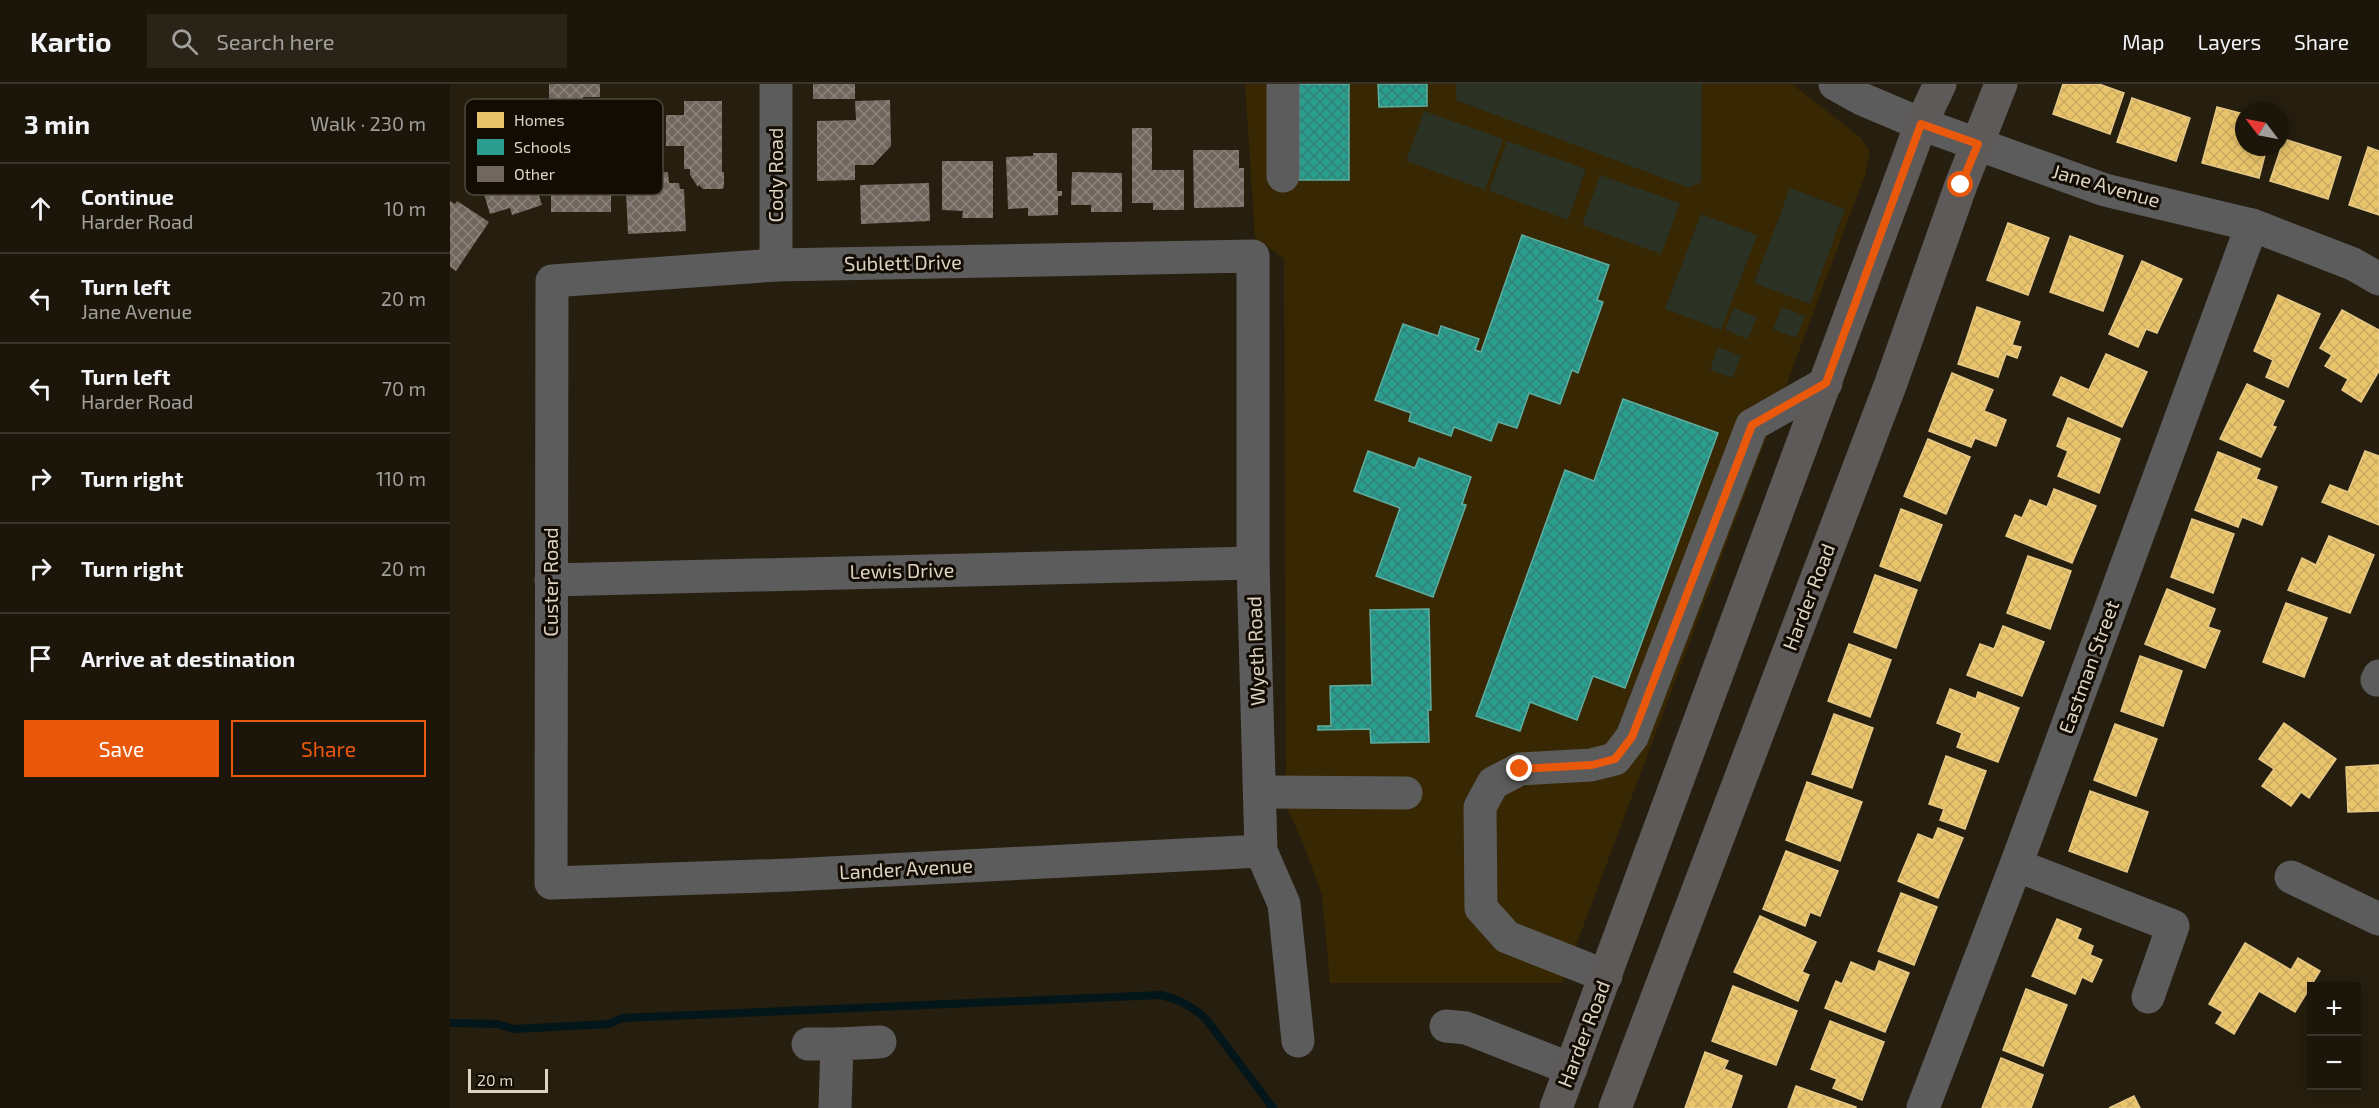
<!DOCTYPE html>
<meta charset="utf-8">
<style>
:root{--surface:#1c160a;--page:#292318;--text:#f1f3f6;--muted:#a09f9c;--line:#3a352b;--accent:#ea580c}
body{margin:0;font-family:"Exo 2",sans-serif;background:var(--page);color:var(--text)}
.controls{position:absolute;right:18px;bottom:18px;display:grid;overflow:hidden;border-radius:0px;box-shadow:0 3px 15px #0003}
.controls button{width:54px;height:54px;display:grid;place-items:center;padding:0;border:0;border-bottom:2px solid var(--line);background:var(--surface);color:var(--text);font:30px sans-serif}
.compass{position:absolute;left:1785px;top:18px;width:54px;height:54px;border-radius:50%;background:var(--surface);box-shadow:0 3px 15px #0003;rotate:302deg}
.scale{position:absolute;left:18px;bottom:15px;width:80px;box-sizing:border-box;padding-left:6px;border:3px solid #dcd3c3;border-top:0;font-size:16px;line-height:21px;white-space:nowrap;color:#dcd3c3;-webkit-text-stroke:4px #130c03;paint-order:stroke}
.stop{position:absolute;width:18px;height:18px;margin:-14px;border:4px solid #ea580c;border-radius:50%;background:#fff}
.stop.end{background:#ea580c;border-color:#fff;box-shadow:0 2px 6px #0008}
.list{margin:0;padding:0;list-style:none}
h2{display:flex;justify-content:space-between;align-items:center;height:78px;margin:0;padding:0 24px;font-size:26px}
h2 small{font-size:20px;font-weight:400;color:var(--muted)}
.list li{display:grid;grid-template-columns:39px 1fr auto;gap:18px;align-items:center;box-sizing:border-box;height:90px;padding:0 24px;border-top:2px solid var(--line)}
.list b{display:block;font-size:22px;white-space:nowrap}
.list p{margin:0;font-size:20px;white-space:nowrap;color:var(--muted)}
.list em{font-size:20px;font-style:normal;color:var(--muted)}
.actions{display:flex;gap:12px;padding:18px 24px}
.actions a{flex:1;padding:14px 0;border:2px solid var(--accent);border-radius:0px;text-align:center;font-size:21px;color:var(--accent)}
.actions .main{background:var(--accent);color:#fff}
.icon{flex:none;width:33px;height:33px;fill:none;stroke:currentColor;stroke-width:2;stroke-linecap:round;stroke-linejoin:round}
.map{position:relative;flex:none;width:1929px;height:1024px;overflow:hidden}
header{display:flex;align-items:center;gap:36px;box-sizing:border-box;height:84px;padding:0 30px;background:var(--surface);border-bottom:2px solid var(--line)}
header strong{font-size:28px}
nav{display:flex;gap:33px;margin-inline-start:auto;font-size:21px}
.search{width:420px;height:54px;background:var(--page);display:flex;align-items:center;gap:15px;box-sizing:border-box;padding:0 21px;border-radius:0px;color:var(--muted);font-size:22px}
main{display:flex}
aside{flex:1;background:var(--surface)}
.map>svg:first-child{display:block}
.built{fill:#372703}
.green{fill:#2b3223}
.homes{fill:url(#homes-cross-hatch);stroke:#e5c885;stroke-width:1.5}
.schools{fill:url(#schools-cross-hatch);stroke:#5fad9f;stroke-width:1.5}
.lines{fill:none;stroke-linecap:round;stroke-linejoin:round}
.stream{stroke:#03161a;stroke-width:8}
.building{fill:url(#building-cross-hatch)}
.minor{stroke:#5c5c5d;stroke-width:33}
.major{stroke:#5d5a59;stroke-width:33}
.route{stroke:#ea580c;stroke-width:8}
.labels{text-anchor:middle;stroke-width:6;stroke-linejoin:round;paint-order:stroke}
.street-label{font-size:20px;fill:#dcd3c3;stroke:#130c03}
.key{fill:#130c03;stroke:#4f483d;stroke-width:1.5}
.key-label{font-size:16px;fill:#dcd3c3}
</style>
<header>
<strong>Kartio</strong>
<div class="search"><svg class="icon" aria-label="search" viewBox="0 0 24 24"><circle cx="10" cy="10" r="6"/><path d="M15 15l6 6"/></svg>Search here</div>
<nav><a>Map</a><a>Layers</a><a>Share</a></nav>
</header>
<main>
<aside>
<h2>3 min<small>Walk · 230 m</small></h2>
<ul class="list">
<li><svg class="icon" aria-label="ahead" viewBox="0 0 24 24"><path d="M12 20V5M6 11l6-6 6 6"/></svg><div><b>Continue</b><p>Harder Road</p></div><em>10 m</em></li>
<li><svg class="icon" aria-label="left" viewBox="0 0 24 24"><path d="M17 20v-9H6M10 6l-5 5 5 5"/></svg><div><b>Turn left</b><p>Jane Avenue</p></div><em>20 m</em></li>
<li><svg class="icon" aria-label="left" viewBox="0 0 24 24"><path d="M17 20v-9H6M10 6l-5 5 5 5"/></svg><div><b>Turn left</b><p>Harder Road</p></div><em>70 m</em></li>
<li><svg class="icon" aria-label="right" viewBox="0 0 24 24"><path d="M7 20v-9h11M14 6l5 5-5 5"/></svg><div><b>Turn right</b></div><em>110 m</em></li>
<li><svg class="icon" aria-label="right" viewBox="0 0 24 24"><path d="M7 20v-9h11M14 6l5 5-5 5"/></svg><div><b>Turn right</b></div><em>20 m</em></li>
<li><svg class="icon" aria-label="arrive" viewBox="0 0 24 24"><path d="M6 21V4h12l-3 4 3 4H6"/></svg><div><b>Arrive at destination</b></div></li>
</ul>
<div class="actions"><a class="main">Save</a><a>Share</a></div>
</aside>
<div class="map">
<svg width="1929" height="1024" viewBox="0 0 1929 1024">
<defs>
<pattern id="homes-cross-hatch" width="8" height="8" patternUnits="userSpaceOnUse" patternTransform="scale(1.5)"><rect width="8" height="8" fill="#e9c46a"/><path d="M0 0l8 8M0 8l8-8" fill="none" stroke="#c8a960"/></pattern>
<pattern id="schools-cross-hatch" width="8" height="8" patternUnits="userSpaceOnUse" patternTransform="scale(1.5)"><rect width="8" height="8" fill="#2a9d8f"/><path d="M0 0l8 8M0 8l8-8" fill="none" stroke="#318176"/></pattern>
<pattern id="building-cross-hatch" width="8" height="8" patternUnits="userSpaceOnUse" patternTransform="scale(1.5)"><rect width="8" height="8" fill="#72675f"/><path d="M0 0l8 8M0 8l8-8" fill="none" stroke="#8c837b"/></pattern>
</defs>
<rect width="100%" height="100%" fill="#261e0e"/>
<path class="built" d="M795,0H1342L1410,53L1420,68L1415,91L1112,899H880L872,811L853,759L836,722L834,175L805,154Z"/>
<g class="green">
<path d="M1006,0H1252L1251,98L1239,104L1006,16Z"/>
<path d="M974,27L1053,55L1035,106L956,77Z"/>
<path d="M1057,57L1136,85L1118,136L1039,107Z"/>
<path d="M1150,91L1230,119L1211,170L1132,141Z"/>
<path d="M1340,104L1395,125L1360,220L1304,199Z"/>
<path d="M1251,130L1307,151L1271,246L1215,225Z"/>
<path d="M1332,223L1355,232L1346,254L1323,245Z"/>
<path d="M1283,224L1307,233L1298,255L1275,246Z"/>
<path d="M1268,263L1291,272L1283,294L1260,286Z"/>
</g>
<g class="homes">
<path d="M1613,0H1649L1674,9L1660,50L1603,30Z"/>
<path d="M1682,14L1740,34L1726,77L1667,58Z"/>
<path d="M1767,23L1794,30V63H1817L1809,94L1752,79Z"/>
<path d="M1834,55L1891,73L1878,115L1820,97Z"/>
<path d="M1918,63L1929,67V131L1899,121Z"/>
<path d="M1558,139L1599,154L1578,211L1537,196Z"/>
<path d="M1620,152L1673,172L1653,227L1600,208Z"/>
<path d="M1692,177L1732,195L1707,249L1696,245L1688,263L1659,250Z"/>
<path d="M1828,211L1870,230L1838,303L1816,293L1823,276L1804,267Z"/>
<path d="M1527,223L1570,238L1562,261L1571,263L1567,274L1556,270L1548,293L1508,280Z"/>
<path d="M1892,226L1929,246V287L1911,318L1892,306L1898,295L1875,282L1882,271L1870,264Z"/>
<path d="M1656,270L1697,288L1672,343L1603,311L1611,293L1639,306Z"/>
<path d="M1502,289L1543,306L1534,327L1556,336L1546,362L1525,354L1521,363L1479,347Z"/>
<path d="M1797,300L1834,317L1822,342L1826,343L1811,373L1770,355Z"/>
<path d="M1618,334L1670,355L1649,409L1608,392L1618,367L1607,362Z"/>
<path d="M1478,355L1520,373L1496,430L1454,412Z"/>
<path d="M1915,367L1929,372V441L1872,418L1880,401L1898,408Z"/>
<path d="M1768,368L1810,385L1806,395L1827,403L1812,441L1792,433L1788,443L1745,426Z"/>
<path d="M1604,405L1646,422L1622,479L1556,452L1565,431L1572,434L1580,416L1597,423Z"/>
<path d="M1451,425L1492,441L1470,497L1430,482Z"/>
<path d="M1742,435L1784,450L1763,509L1721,493Z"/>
<path d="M1879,452L1924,471L1900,529L1838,506L1852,474L1866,481Z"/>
<path d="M1578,472L1621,487L1600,545L1557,529Z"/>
<path d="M1425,491L1467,506L1446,564L1404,548Z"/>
<path d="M1717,505L1765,525L1758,543L1770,547L1755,584L1695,560Z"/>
<path d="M1836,519L1877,534L1854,593L1813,578Z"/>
<path d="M1553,542L1594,558L1572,612L1517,591L1530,560L1544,565Z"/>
<path d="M1399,560L1441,576L1420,633L1378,617Z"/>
<path d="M1690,572L1732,587L1713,642L1671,627Z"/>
<path d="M1500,605L1526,615L1528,608L1569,624L1548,678L1507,663L1512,649L1487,639Z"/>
<path d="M1384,630L1423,644L1402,704L1362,690Z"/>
<path d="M1834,639L1886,675L1859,714L1851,708L1841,722L1812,702L1824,685L1809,675Z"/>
<path d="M1665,640L1707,655L1686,712L1644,696Z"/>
<path d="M1496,672L1536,687L1515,745L1490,736L1494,725L1479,720Z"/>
<path d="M1929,681V727L1898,728L1896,683Z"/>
<path d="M1357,698L1412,718L1390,777L1336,756Z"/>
<path d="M1640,707L1698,728L1677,788L1619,767Z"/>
<path d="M1488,744L1513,754L1488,814L1448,797L1468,750L1483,756Z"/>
<path d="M1336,767L1388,787L1370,832L1360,828L1355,842L1313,825Z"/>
<path d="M1451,809L1487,823L1464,881L1428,867Z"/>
<path d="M1310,832L1366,858L1352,888L1359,891L1348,917L1284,888Z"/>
<path d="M1607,835L1631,845L1627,855L1643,862L1640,871L1652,876L1642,898L1632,893L1625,910L1582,892Z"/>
<path d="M1795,859L1841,886L1848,874L1870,887L1845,928L1809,907L1784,950L1766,939L1773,928L1759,920Z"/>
<path d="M1429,877L1459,889L1435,948L1375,924L1386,897L1392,900L1401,878L1425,888Z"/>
<path d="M1283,902L1347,927L1326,981L1262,957Z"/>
<path d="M1576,905L1617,921L1593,982L1553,966Z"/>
<path d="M1380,937L1434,958L1412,1016L1383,1004L1387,995L1361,985Z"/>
<path d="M1255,968L1278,977L1274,985L1292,992L1281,1024H1235Z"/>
<path d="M1551,974L1593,991L1581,1024H1532Z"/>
<path d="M1346,1002L1406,1023L1405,1024H1338Z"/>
<path d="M1684,1012L1690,1024H1659Z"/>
</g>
<g class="schools">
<rect x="849" y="0" width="50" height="96"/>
<path d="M928,0H977V22L929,23Z"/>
<path d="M1072,151L1159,181L1147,216L1153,218L1128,289L1122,286L1110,320L1079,309L1067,344L1048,338L1041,357L1004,343L1001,352L959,337L961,329L925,316L953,240L988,252L991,242L1029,255L1025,266L1031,268Z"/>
<path d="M1173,315L1268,349L1175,604L1143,592L1127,636L1080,618L1070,647L1026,632L1115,386L1144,397Z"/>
<path d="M918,367L965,384L969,374L1021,393L1012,420L1016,421L983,513L926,492L950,424L904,407Z"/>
<path d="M979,525L981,626H978L979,658L921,659L920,645L868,646V642H881L880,602L922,601L920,526Z"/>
</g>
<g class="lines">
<path class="stream" d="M0,939L47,940L64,945L159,940L172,934L711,911C729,915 742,922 756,935L823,1024"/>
</g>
<g class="building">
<path d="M99,0H150V13H133V15H128V26H99Z"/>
<rect x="363" y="0" width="42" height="15"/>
<path d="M440,16L441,62L423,81H405V96L367,97V37L406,36L405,17Z"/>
<path d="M234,17H272V88H274V103L272,105H253L249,101L248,103L240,91V85H234V62H216V31H234Z"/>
<path d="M682,44H702V86H734V126H703V119H682Z"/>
<path d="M142,62H158V87H161V128H101V86H125V69H142Z"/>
<path d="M743,66H789V84H794V123L744,124Z"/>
<path d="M583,69H607V107H612V112H608V131L578,132V124L558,125L556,73L583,72Z"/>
<path d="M68,70L73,86L80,84L92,121L62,131L60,124L40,130L27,87L45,81L44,78Z"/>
<path d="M492,77H543V134H512L513,127L492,126Z"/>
<path d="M197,82V89L218,88L219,99H229L230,105H234L236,147L178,150L176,108L179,109L177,83Z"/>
<path d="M622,88L672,89V128H641V121H621Z"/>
<path d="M479,99L480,137L411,140L410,101Z"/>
<path d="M0,117L5,120L7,117L39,138L6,187L0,183Z"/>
</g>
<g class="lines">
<g class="minor">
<path d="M326,0V181"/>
<path d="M833,0V92"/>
<path d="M1385,0L1412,15L1471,40L1655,106L1802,141L1903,180L1929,195"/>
<path d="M101,496L803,479"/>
<path d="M1927,596L1929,592"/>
<path d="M810,708L956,709"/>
<path d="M811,767L340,791L101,799L102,197L326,181L803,172V479L811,767L834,820L848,957"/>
<path d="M1566,781L1723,842L1698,913"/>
<path d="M1841,793L1929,835"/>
<path d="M1156,892L1057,853L1031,824L1030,723L1043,699L1070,685L1141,681L1165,675L1182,653L1302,341L1376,299"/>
<path d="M996,942L1016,944L1121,985"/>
<path d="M358,960H387"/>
<path d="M385,1024L387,960L430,958"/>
<path d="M1473,1024L1566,781L1802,141"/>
</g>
<g class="major">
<path d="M1106,1024L1471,40L1490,0"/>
<path d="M1165,1024L1441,299L1511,101L1551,0"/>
</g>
</g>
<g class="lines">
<path class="route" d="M1070,685L1142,681L1165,675L1182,653L1302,341L1376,299L1471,40L1528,60L1511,101"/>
</g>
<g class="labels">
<g class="street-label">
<text transform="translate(326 91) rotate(-90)" y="7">Cody Road</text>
<text transform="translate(1656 102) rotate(16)" y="7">Jane Avenue</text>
<text transform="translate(453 179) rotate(-1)" y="7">Sublett Drive</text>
<text transform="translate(452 487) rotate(-1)" y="7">Lewis Drive</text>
<text transform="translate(101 498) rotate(-90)" y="7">Custer Road</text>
<text transform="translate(1359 513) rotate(-69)" y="7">Harder Road</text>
<text transform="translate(806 567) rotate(-92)" y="7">Wyeth Road</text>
<text transform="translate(1639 583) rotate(-70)" y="7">Eastman Street</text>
<text transform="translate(456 785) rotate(-3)" y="7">Lander Avenue</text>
<text transform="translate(1134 950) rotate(-69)" y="7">Harder Road</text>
</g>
</g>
<rect x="15" y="15" width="198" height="96" rx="9" class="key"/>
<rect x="27" y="28" width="27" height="16" fill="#e9c46a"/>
<rect x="27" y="55" width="27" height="16" fill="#2a9d8f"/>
<rect x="27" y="82" width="27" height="16" fill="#72675f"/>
<g class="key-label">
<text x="64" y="42">Homes</text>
<text x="64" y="69">Schools</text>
<text x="64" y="96">Other</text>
</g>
</svg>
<div class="controls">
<button>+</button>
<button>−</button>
</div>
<svg class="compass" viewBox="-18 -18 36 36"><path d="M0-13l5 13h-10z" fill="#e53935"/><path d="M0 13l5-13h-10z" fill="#a09f9c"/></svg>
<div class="scale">20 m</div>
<div class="stop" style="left:1511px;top:101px"></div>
<div class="stop end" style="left:1070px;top:685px"></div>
</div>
</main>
